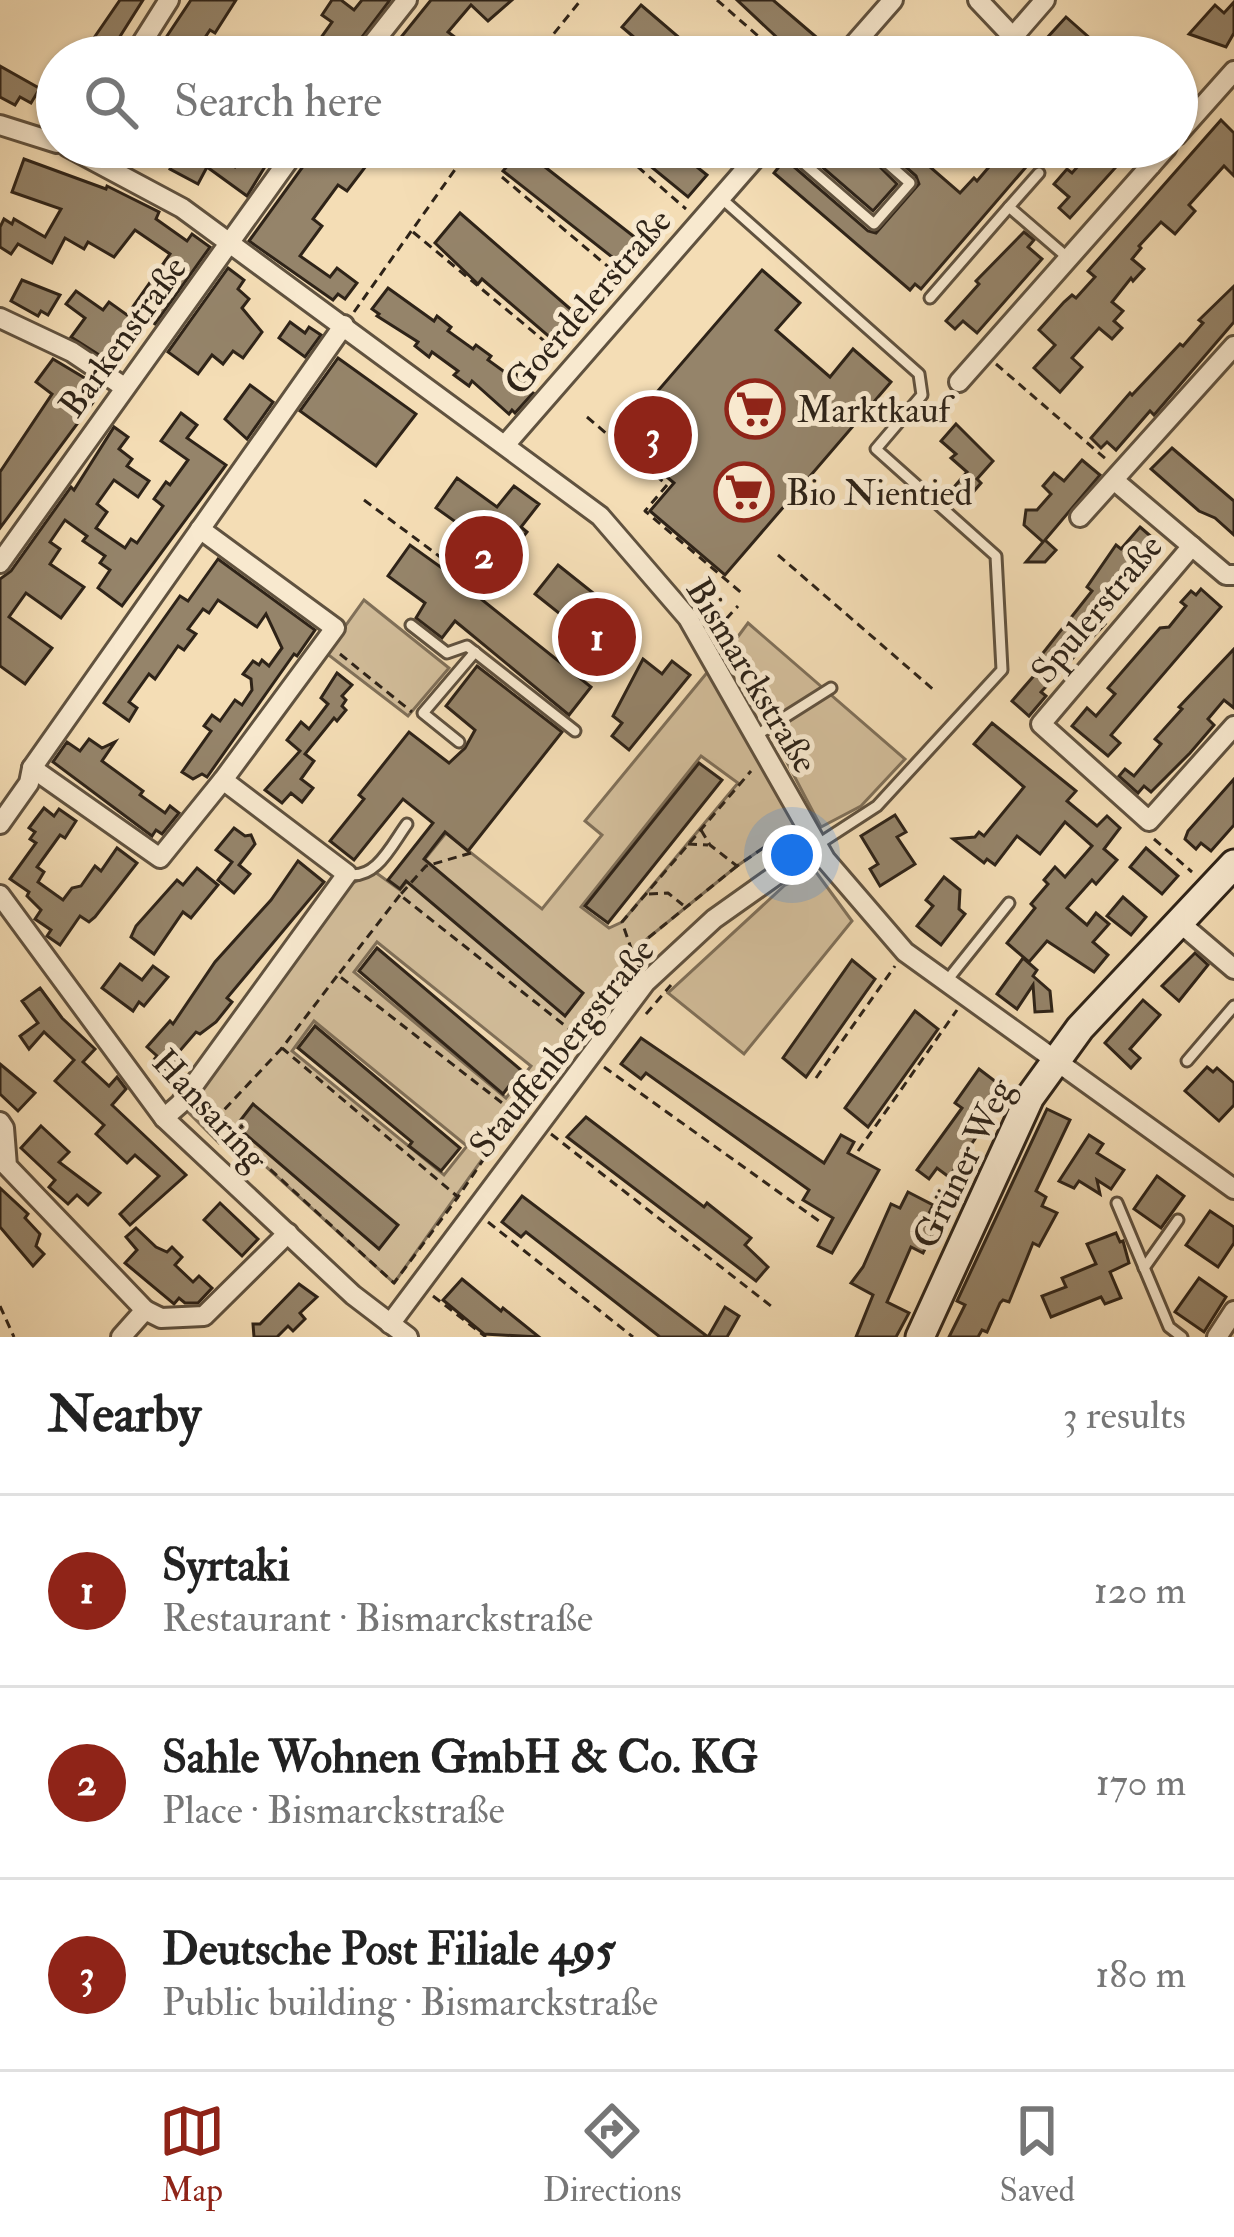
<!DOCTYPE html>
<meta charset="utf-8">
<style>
:root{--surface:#fff;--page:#f6f6f6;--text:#222;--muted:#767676;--line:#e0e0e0;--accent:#8f2418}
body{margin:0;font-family:"IM FELL Double Pica",serif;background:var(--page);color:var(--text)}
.you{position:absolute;left:792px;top:855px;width:42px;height:42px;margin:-30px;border:9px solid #fff;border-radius:50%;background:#1a73e8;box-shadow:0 0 0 18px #1a73e833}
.badge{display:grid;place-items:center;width:78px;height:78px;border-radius:50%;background:var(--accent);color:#fff;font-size:39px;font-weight:700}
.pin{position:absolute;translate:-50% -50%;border:6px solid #fff;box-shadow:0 3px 12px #0006}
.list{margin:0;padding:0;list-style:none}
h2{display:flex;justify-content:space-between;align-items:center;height:156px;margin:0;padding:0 48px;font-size:51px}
h2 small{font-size:39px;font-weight:400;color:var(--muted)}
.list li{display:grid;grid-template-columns:78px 1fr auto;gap:36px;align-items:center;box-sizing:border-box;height:192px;padding:0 48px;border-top:3px solid var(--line)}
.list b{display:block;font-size:45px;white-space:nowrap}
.list p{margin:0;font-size:39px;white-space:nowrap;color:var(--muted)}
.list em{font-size:39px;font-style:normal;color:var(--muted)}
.icon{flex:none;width:66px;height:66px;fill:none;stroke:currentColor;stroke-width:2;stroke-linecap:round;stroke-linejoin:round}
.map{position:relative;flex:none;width:1234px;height:1337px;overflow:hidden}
.search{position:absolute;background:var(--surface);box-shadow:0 3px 9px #0004;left:36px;right:36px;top:36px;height:132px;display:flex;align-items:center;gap:30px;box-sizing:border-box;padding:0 42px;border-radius:66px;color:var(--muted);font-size:45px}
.sheet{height:732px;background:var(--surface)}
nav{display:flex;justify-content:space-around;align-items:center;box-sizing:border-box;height:168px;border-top:3px solid var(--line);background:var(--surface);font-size:33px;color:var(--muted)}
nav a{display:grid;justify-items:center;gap:6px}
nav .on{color:var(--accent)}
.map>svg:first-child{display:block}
.green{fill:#d2bd9a;stroke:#807059;stroke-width:3;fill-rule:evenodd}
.building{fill:#95846a;stroke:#2e2318;stroke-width:3}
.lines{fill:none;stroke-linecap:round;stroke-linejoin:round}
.lane-casing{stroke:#60523f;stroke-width:15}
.street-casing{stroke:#60523f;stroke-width:24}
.secondary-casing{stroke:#2e2318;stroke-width:33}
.path{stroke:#2e2318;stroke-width:3;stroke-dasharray:9 6;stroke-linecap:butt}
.lane{stroke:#f8e9cf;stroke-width:9}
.street{stroke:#f8e9cf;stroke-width:18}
.secondary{stroke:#f8e9cf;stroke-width:27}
.labels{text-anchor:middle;stroke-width:10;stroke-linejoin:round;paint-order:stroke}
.street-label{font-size:36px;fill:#2e2318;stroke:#f8e9cf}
.poi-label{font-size:36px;fill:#2e2318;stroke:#f8e9cf;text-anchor:start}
</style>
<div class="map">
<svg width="1234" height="1337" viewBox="0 0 1234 1337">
<rect width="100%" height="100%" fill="#f4ddb5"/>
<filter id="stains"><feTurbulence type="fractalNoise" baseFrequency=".00167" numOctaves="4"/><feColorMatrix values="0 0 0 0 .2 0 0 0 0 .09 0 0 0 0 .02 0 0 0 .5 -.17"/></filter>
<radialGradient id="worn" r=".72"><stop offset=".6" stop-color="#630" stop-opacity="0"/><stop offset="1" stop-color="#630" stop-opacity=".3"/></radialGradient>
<g class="green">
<path d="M364,600L449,668L408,716L326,653Z"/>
<path d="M748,623L905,759L861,806L821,827L728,650Z"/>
<path d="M715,663L802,821L737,866L632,951L614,982L573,1032L394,1283L229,1133L219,1143L180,1104L335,892L375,872L400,890L446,833L542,909L602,835L585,821ZM701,756L738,783L622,922L609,928L581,907ZM377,942L531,1066L506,1098L354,972ZM314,1021L467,1146L444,1175L292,1051Z"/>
<path d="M816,872L852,921L744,1054L668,993L785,885Z"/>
</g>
<g class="building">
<path d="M120,0H143L107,57H92L87,48Z"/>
<path d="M191,0H236L215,33L210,30L192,57H185L163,42Z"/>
<path d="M332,0H341L354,10L362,0H390L347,57H339L318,42L332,22L322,15Z"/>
<path d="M431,0H512L488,21L471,5L448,32L456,38L440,57H385Z"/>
<path d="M737,0H773L822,42L809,57H792L783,49L786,46Z"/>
<path d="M1234,2V33L1226,47L1189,34L1215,5L1224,13Z"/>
<path d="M641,5L682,40L698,57H657L622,27Z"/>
<path d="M1066,17L1102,49L1095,57H1066L1046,39Z"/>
<path d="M0,66L39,88L44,80L55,88L48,100L37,93L31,103L20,97L15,105L0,97Z"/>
<path d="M1221,120L1234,133V176L1224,166L1189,205L1195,211L1175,234L1161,222L1139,246L1141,248L1132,259L1144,269L1133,281L1131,278L1112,302L1123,311L1114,321L1122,328L1112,339L1099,328L1072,358L1082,367L1060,392L1034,368L1055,345L1039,330L1064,302L1072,295L1076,298L1095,277L1088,271Z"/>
<path d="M143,147H208L235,167L251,147H277L247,196L207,167L198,184L170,169L172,165L166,159Z"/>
<path d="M317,147H391L379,163L372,158L347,191L338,185L313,219L322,226L300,256L330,277L337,268L357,283L345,299L338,294L333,300L249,241Z"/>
<path d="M627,147H672L707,175L688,197Z"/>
<path d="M799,147H860L897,184L873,211Z"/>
<path d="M883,147H907L960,193L974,178L977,181L1006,147H1016L1026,155L1020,161L1026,167L921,289L915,284L910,290L774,173L785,159L868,231L876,233L919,184L916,176Z"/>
<path d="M1094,148L1116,167L1070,218L1059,208L1069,197L1054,184L1067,169L1072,173Z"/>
<path d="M522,149L646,246L626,268L503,171Z"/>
<path d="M24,159L106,189L107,186L159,212L156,219L187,241L192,234L210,247L155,324L148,319L115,365L71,337L85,318L66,304L76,291L103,310L109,302L127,315L170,254L135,230L114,257L88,242L84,249L65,238L52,263L18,244L11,254L0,247V227L4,219L12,224L14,219L45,237L61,209L12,192Z"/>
<path d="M460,213L583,320L560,346L482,279L478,284L435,243Z"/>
<path d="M1024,232L1034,240L1028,247L1042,259L977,333L963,321L955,329L946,321L979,284L976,281Z"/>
<path d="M228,268L244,280L238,289L249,299L242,308L262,332L243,358L233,351L223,364L212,355L198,374L168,352Z"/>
<path d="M762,270L800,303L776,330L830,377L853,349L891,382L725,575L650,511L674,483L619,436Z"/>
<path d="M22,280L60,295L48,315L41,311L38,316L11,301Z"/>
<path d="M1234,286V322L1154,415L1150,411L1116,450L1107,442L1101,448L1091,438L1130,393L1132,395L1180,344L1183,346L1203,323L1199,320Z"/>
<path d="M388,288L434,321L437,316L451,327L448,331L473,349L476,345L491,356L488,360L513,378L516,374L530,385L527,389L533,393L515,413L512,410L509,414L472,381L469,386L454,375L458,371L432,352L429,357L415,346L418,342L377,316L379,314L372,309Z"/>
<path d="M290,322L305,333L309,327L321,335L305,357L279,338Z"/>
<path d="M338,358L416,414L376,466L300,411Z"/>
<path d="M53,359L103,389L0,528V472L52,394L36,382Z"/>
<path d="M250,385L273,402L247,439L225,419Z"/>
<path d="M181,413L197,425L187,438L226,465L122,606L98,588L110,570L100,563L105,556L83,541L87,536L65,520L50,542L60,549L50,564L84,587L61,618L26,593L9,617L52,648L25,684L0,666V579L11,571L71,487L74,490L114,427L128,437L119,449L132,459L127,466L149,481L138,497L114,480L97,504L107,512L96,528L125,548L131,539L137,543L163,506L154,499L166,482L170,485L188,460L161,441Z"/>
<path d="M956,424L993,461L977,479L981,483L968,498L955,486L967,472L951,458L956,454L941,441Z"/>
<path d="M1172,448L1234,501V535L1215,518L1199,511L1151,469Z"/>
<path d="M1082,460L1100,475L1045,540L1056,550L1045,562H1026L1043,542L1024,525L1026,510H1037L1051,494L1043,486L1054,473L1064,481Z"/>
<path d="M457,478L497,507L514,486L539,504L521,527L527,532L476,595L591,687L569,715L455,621L442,638L416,618L425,603L388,576L410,545L446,571L474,535L436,508Z"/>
<path d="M1140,527L1162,546L1102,622L1105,624L1041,692L1046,696L1029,716L1012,701L1045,663L1039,658L1092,591L1087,587L1116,545L1121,549Z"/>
<path d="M218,559L315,630L297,656L294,654L207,777L202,774L193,779L182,772L211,731L204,726L212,715L220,721L235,700L242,705L252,690L251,679L243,674L253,661L259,665L262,660L269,666L282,648L266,614L257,627L218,600L209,613L203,609L188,629L196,634L184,650L178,646L155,679L149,674L129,702L137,708L129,721L104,703L180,596L188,601Z"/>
<path d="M558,565L637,628L614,657L535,594Z"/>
<path d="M1201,589L1221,607L1111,735L1120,743L1108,756L1072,726L1087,708L1096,716L1115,694L1108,688L1160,628L1169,627L1186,606L1181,602L1191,591L1196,595Z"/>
<path d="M1234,649V708L1224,700L1208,719L1214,725L1190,753L1151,792L1144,786L1138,793L1119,776L1125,769L1134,776L1161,744L1155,739L1182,709L1179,707Z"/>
<path d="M643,659L662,674L672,661L690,675L629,750L612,736L622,723L613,716Z"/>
<path d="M477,666L562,732L468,851L445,832L424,859L583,993L565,1016L406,881L400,889L388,880L433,823L403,799L354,860L330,841L364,799L359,795L409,732L449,763L465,748L475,730L446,706Z"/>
<path d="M337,673L352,685L342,696L346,700L342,706L346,710L337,721L334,718L305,754L314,761L301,779L313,788L302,802L291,793L282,803L265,790L300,751L287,740L301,722L309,729L328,704L321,698Z"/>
<path d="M992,723L1076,791L1067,801L1097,826L1107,816L1120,828L1104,849L1117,860L1096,884L1092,880L1067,908L1087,925L1096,913L1109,924L1093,942L1108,955L1094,972L1047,941L1029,962L1007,943L1035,908L1031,904L1048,884L1044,880L1055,867L1065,877L1092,846L1065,822L1040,854L1017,836L995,865L987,859L984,863L953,839L975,837L979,832L984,836L1024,787L974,744Z"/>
<path d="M89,739L102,748L115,742L102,761L143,791L140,795L165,813L170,806L179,813L162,834L156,830L152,836L53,762L67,742L80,751Z"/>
<path d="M699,763L722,780L608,923L585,906Z"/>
<path d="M1234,779V825L1211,851L1201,843L1196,849L1185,839L1188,831Z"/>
<path d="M44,808L54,816L59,809L76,821L65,838L60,835L37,867L44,872L38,882L63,900L72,888L81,886L95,866L101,871L117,848L137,863L95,917L89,922L80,916L60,945L47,936L51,930L35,919L41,910L27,896L29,892L10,879L36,843L30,839L35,832L29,828Z"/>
<path d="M895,815L906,832L897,837L915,864L880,886L870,869L878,864L861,836Z"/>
<path d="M234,828L245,836L251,835L255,844L239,865L250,874L234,893L218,880L232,862L216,850Z"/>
<path d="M1146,848L1178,876L1162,894L1130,867Z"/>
<path d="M298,861L324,882L227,998L232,1002L216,1022L200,1034L196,1032L177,1054L184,1060L171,1076L153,1061L157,1056L147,1047L170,1021L173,1024L215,962L271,900Z"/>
<path d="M197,868L218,885L191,918L183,912L154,954L131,937L136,926L177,880L183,885Z"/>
<path d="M944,877L960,890L959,909L965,914L941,945L917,926L933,906L926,900Z"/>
<path d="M1123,897L1146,917L1131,935L1107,916Z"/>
<path d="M377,948L521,1070L503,1094L359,971Z"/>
<path d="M1195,953L1208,965L1179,1001L1162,986Z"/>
<path d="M1023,958L1037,970L1033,976L1050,991L1052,1011L1035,1012L1033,985L1017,1009L997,994Z"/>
<path d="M852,960L875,979L806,1077L783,1058Z"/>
<path d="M120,964L142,980L153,966L168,977L144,1006L139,1002L133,1011L102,988Z"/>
<path d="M40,988L62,1018L95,1049L83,1062L109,1086L117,1077L126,1089L112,1105L186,1175L130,1225L120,1214L159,1176L135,1155L127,1163L96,1134L104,1125L55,1081L74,1060L44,1032L29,1049L20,1036L38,1023L22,1001Z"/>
<path d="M1143,1000L1160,1015L1130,1049L1140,1058L1131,1068L1105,1043Z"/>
<path d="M915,1011L938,1029L868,1127L845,1108Z"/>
<path d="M315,1026L460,1148L441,1171L409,1146L412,1142L298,1048Z"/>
<path d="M641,1038L824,1163L841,1135L854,1142L848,1153L879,1170L832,1253L818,1246L833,1218L803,1200L809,1190L646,1073L641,1079L621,1064Z"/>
<path d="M0,1064L35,1093L18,1111L0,1094Z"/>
<path d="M1207,1067L1213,1072L1217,1068L1234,1083V1105L1219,1121L1185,1091Z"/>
<path d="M979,1069L1004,1088L991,1105L994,1107L983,1123L985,1124L949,1177L937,1168L929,1179L917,1170L962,1108L955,1103Z"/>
<path d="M253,1104L398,1225L379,1249L236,1126Z"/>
<path d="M1047,1109L1070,1120L1036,1191L1046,1197L1042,1206L1057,1213L1039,1246L1033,1243L1009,1302L1003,1300L1000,1303L987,1332L982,1330L978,1337H949L965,1305L957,1301Z"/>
<path d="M586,1117L704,1207L707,1203L751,1238L745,1245L768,1267L756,1281L567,1137Z"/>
<path d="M41,1126L69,1152L59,1162L100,1193L88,1205L77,1195L68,1204L49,1187L55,1180L21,1148Z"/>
<path d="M1089,1135L1103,1144L1097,1153L1124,1170L1111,1189L1097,1180L1100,1194L1079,1181L1074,1188L1059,1181Z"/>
<path d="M1157,1176L1184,1196L1161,1228L1134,1209Z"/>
<path d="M0,1188L28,1214L25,1218L40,1234L36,1246L44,1254L33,1266L0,1227Z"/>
<path d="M908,1192L933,1205L924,1224L935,1229L923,1253L911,1247L887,1302L909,1313L896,1337H856L873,1295L851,1283L863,1267L891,1204L900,1208Z"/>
<path d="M522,1196L708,1337L725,1307L739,1316L727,1337H660L526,1232L521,1237L502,1222Z"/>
<path d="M220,1203L258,1239L242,1256L204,1220Z"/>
<path d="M1210,1211L1234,1227V1243L1218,1267L1186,1245Z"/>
<path d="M136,1228L156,1247L167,1252L172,1247L182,1257L175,1265L193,1282L199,1276L212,1288L198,1303H185L179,1298L174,1304L125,1263L137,1250L126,1237Z"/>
<path d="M1116,1233L1120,1242L1123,1241L1129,1263L1110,1272L1121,1298L1105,1304L1101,1297L1051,1317L1042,1296L1066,1287L1062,1278L1096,1264L1087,1244Z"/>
<path d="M1199,1278L1226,1297L1204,1332L1175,1312Z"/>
<path d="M462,1279L501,1311L503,1308L539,1337L484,1334L443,1300Z"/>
<path d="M299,1284L317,1297L300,1313L305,1319L293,1331L288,1326L277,1337H254L253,1324H260Z"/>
</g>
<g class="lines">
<g class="lane-casing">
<g id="lane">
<path d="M785,147L874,224L910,183L869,147"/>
<path d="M721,198L919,374L922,395L876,449L996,556L1002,670L877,806L817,845"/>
<path d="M1009,207L1039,173"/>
<path d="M930,298L1009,207L1068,258"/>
<path d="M411,625L447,653L467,646L575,731"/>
<path d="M755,736L831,688"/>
<path d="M459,742L423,713L475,652"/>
<path d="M347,874C376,881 392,844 407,824"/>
<path d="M945,983L1009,903"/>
<path d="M1187,1061L1234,1006"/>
<path d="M1117,1203L1169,1327L1182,1337"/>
<path d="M1144,1268L1178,1220"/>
</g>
</g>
<g class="street-casing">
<g id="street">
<path d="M978,0L1032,57"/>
<path d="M1012,38L1045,0"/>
<path d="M133,57L169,0"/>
<path d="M362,57L407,0"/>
<path d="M843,57L893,0"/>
<path d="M0,125L57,143"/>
<path d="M1177,135L1234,71"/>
<path d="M68,147L182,208L600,516L688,618L825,859L905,952L1234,1189"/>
<path d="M1132,147L1151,165"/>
<path d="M0,318L72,352L124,387"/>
<path d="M959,382L1167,147"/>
<path d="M505,445L765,147"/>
<path d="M1115,481L1226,575H1234"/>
<path d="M1080,517L1234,346"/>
<path d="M1192,546L1041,724L1149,821L1234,726"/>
<path d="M0,563L298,147"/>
<path d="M32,768L160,858L223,780"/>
<path d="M0,824L29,783L32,768L344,325"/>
<path d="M0,895L164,1118L353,1295L408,1337"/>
<path d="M1180,923L1234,969"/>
<path d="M164,1118L180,1104L347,874L223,780L335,628L200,529"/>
<path d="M0,1122L4,1128L7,1166L145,1310"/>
<path d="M390,1324L645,983L714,919L817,846"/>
<path d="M121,1337L145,1310L161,1318L204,1316L288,1233"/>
<path d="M1217,1337L1234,1311"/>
</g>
</g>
<g class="secondary-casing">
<path id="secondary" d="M920,1337L1030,1097L1080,1028L1234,864"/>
</g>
<g class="path">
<path d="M717,0L782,57"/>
<path d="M635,52L641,57"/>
<path d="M535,57L581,0"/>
<path d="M615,147L686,209"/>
<path d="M502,177L625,281"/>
<path d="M413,232L560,354"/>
<path d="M354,312L471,147"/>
<path d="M996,364L1107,460"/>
<path d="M587,417L667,485L645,511L744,595"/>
<path d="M364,500L451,565"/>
<path d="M778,555L935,691"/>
<path d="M716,630L738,606"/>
<path d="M340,654L412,712"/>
<path d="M701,830L710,845L737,866L791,829"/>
<path d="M1154,839L1192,872"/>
<path d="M688,844L708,845"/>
<path d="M471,853L426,866L400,895L573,1032L614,982L632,951"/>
<path d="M737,866L632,951L622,922L751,771"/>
<path d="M649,894L668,893L683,905"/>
<path d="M400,895L338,975L515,1113L573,1032"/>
<path d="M337,976L282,1048L458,1197L515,1113"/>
<path d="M646,1014L671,985"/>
<path d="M282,1048L224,1110L223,1126L394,1283L458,1197"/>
<path d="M604,1067L819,1221"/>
<path d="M816,1078L895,966"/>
<path d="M551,1134L771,1306"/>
<path d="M858,1151L957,1010"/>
<path d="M488,1222L633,1337"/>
<path d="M433,1296L486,1337"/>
<path d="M0,1306L14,1337"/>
</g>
<use href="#lane" class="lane"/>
<use href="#street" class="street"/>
<use href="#secondary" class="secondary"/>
</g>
<defs>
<g id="supermarket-ring" transform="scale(3)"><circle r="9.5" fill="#f8e9cf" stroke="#8f2418" stroke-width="1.5"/><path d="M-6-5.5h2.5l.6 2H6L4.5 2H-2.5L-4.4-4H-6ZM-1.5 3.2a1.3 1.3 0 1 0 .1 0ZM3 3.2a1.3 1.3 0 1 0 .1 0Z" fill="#8f2418"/></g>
</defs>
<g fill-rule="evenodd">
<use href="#supermarket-ring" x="755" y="409"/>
<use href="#supermarket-ring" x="744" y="492"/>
</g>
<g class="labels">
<g class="street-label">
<text transform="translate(587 301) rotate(-49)" y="13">Goerdelerstraße</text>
<text transform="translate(122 336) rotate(-54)" y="13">Barkenstraße</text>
<text transform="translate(1096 608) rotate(-50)" y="13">Spulerstraße</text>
<text transform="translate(753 675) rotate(59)" y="13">Bismarckstraße</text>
<text transform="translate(561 1047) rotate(-51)" y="13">Stauffenbergstraße</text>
<text transform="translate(211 1109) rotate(47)" y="13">Hansaring</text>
<text transform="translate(962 1163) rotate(-64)" y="13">Grüner Weg</text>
</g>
<g class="poi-label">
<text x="797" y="422">Marktkauf</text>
<text x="786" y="505">Bio Nientied</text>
</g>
</g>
<rect width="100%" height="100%" filter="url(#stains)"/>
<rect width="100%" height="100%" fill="url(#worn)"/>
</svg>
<div class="you"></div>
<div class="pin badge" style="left:597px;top:637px">1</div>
<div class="pin badge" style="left:484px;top:555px">2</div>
<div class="pin badge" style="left:653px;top:435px">3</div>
<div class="search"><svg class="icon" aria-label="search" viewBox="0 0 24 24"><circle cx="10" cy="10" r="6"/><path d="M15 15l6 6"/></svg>Search here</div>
</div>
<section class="sheet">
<h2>Nearby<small>3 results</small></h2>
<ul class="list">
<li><span class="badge">1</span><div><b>Syrtaki</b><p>Restaurant · Bismarckstraße</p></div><em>120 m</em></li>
<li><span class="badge">2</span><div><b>Sahle Wohnen GmbH &amp; Co. KG</b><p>Place · Bismarckstraße</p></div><em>170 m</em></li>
<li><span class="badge">3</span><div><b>Deutsche Post Filiale 495</b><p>Public building · Bismarckstraße</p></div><em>180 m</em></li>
</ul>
</section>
<nav>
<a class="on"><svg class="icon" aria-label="map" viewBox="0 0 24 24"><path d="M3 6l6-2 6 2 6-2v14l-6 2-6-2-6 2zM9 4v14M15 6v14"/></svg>Map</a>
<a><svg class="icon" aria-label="directions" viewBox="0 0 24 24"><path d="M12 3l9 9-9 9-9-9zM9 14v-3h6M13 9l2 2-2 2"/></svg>Directions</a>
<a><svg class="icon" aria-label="saved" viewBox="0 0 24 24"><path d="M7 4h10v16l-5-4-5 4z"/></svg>Saved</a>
</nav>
